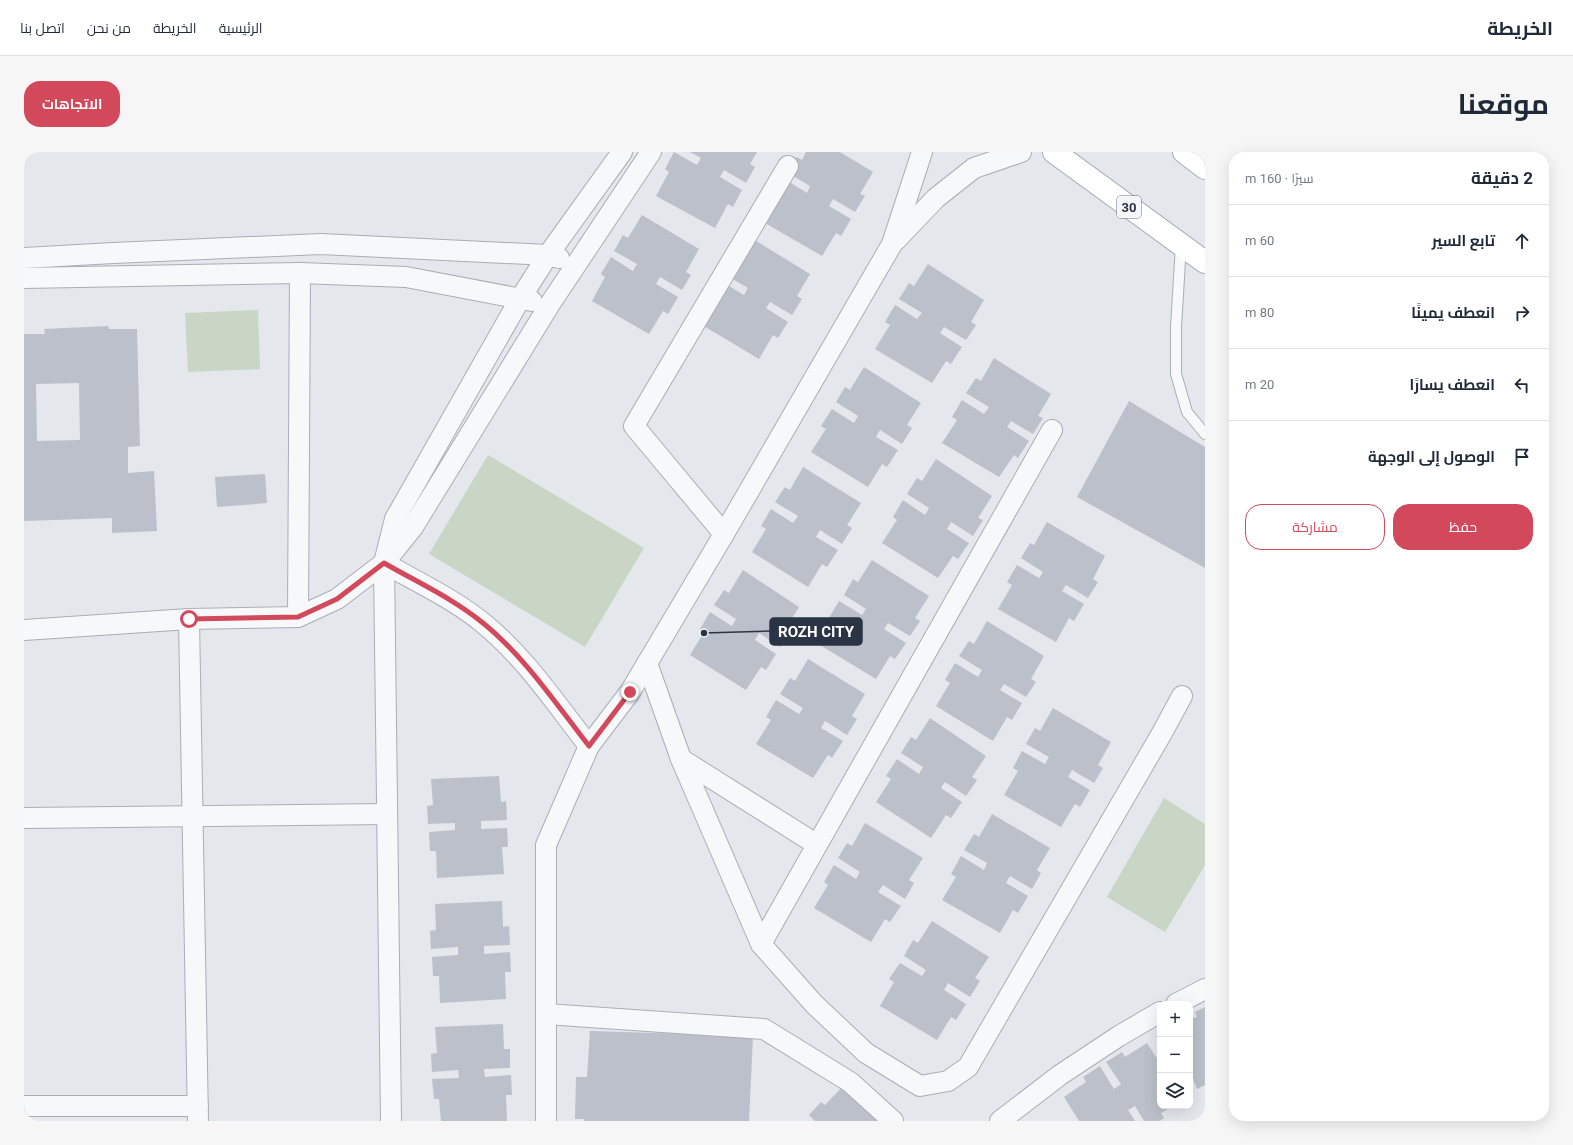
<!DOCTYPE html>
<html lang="ar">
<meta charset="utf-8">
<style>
:root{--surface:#fff;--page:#f6f6f7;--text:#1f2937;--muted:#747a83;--line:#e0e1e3;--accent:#d1495b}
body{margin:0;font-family:Roboto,Cairo,sans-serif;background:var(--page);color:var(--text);direction:rtl}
.controls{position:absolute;right:12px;bottom:12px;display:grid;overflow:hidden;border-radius:8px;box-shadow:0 4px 16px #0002}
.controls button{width:36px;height:36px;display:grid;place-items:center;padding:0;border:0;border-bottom:1px solid var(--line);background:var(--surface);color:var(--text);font:20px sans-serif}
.stop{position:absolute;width:12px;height:12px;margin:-9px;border:3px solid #d1495b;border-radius:50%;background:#fff}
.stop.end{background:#d1495b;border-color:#fff;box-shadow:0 1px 4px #0008}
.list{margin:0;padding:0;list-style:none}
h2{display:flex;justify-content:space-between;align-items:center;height:52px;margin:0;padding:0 16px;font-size:17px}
h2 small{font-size:13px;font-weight:400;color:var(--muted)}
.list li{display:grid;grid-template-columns:26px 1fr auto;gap:12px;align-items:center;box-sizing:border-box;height:72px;padding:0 16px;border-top:1px solid var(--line)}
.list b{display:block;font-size:15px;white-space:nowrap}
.list em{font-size:13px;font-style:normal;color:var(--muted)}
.actions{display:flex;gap:8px;padding:12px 16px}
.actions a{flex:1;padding:9px 0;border:1px solid var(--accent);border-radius:16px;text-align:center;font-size:14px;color:var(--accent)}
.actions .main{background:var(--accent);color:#fff}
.icon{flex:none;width:22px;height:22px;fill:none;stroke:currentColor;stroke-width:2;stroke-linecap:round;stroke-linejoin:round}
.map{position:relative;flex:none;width:1181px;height:969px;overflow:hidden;direction:ltr;border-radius:16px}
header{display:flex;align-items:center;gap:24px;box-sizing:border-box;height:56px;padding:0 20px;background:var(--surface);border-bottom:1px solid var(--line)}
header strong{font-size:19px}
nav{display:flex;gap:22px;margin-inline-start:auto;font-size:14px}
.intro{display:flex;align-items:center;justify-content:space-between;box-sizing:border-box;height:96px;padding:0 24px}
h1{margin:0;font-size:28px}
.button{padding:10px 18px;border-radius:16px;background:var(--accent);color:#fff;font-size:14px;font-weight:700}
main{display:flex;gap:24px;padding:0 24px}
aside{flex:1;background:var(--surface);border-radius:16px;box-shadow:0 4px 16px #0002}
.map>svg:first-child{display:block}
.green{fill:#c9d6c5}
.building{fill:#bbc0ca;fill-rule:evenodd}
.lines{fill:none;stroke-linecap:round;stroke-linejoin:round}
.lane-casing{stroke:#a9aeb7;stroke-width:12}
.street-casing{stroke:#a9aeb7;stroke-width:22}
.primary-casing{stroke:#a3abb8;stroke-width:24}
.lane{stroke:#f7f8fa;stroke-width:10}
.street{stroke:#f7f8fa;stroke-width:20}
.primary{stroke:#fff;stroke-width:22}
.route{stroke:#d1495b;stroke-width:5}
.labels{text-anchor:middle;stroke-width:4;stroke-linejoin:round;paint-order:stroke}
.shield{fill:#f4f6f9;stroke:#676e7b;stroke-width:1}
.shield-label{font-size:13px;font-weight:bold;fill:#2b3445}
.leader{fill:none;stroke:#2b3445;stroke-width:1.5}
.callout-dot{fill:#2b3445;stroke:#f4f6f9;stroke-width:1.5}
.callout{fill:#2b3445;stroke:#2b3445;stroke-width:1.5}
.callout-label{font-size:15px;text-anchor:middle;font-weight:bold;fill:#fff}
</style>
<header>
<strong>الخريطة</strong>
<nav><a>الرئيسية</a><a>الخريطة</a><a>من نحن</a><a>اتصل بنا</a></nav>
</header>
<div class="intro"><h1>موقعنا</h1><a class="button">الاتجاهات</a></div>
<main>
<aside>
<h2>2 دقيقة<small>سيرًا · 160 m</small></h2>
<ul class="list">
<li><svg class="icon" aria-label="ahead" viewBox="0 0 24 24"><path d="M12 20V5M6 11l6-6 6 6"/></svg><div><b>تابع السير</b></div><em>60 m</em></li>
<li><svg class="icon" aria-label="right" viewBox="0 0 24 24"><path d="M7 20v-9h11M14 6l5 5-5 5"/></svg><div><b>انعطف يمينًا</b></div><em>80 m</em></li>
<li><svg class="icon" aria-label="left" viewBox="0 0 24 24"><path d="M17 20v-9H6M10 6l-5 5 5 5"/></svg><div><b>انعطف يسارًا</b></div><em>20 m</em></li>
<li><svg class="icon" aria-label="arrive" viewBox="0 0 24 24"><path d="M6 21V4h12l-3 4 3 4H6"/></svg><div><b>الوصول إلى الوجهة</b></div></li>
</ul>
<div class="actions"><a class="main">حفظ</a><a>مشاركة</a></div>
</aside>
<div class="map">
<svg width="1181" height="969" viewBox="0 0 1181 969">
<rect width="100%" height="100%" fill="#e4e7ec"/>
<g class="green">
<path d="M234,158L236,217L164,220L161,161Z"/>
<path d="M464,303L620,396L561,495L405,402Z"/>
<path d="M1140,646L1181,672V713L1141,780L1083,745Z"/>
</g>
<g class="building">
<path d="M650,0L673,13L677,6L666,0H733L726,12L731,15L722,31L700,18L696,25L718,38L709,55L704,52L691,76L632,44L645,20L641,17Z"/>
<path d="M782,0H816L849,20L836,42L841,44L831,60L809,47L805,54L827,67L817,84L812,81L798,104L741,71L760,27L783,41L786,34L764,21L773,5L778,8Z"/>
<path d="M618,63L675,97L662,120L667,123L658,138L636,125L632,132L654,145L644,162L639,159L625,182L568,149L581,125L577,122L587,105L609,119L613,112L590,99L599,83L604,86Z"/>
<path d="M729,87L786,122L773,144L778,147L768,163L746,150L742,156L764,170L754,186L749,183L735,207L678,173L697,129L720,143L724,136L701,123Z"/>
<path d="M904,112L960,148L947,170L952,173L942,188L920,175L916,181L938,195L927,212L922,209L908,231L851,197L866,173L861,170L871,153L893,167L898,161L875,147L885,131L890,134Z"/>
<path d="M84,174L85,177H113L116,294L104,295V321L130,319L133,379L88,381V366L0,369V182H21L20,177ZM55,231L56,288L13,289L12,232Z"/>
<path d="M970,206L1027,242L1014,264L1019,266L1009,282L987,269L983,275L1005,289L994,306L990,303L975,325L918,291L933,268L928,265L938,248L960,262L965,255L942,241L952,226L957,229Z"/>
<path d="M840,215L897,251L883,273L888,276L878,292L856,278L852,285L874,298L863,315L858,312L844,335L787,300L802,277L797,274L808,257L830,271L834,264L812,250L821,235L826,238Z"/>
<path d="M1105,249L1181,295V416L1053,345Z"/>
<path d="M912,307L968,344L954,366L959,368L949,384L927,370L923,377L945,391L934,407L929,404L914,426L858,391L873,368L869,365L879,348L901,363L905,356L883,342L893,326L898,329Z"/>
<path d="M779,315L837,351L823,373L828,376L818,392L796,378L792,385L814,398L803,415L798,412L784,435L728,400L742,377L737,374L747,357L769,371L774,364L751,350L761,335L766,338Z"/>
<path d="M241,322L243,351L193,355L191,325Z"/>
<path d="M1023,370L1081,404L1069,427L1074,430L1064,446L1042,433L1038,439L1060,452L1050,469L1045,466L1032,490L974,457L988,433L983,430L993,413L1015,426L1019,420L997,406L1006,391L1010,393Z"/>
<path d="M848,408L905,444L891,466L896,469L886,484L864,471L860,477L882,491L871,507L866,504L852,527L796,493L810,469L805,466L815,449L838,463L842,457L820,443L829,427L834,430Z"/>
<path d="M719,418L775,455L761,477L766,480L756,495L735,481L731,488L752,502L742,518L737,515L722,538L666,503L680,480L676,477L686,460L708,474L712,467L690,453L700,438L705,441Z"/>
<path d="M963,469L1020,504L1007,527L1012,530L1002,545L980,532L976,538L998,551L988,568L983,565L969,589L912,554L926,531L921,528L931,511L954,525L958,518L935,504L945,489L950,492Z"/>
<path d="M784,507L841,542L828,564L833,567L823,583L801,569L797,576L819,589L808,606L804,603L789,626L732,592L747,568L742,565L752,548L775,562L779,556L756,542L766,526L771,529Z"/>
<path d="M1029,556L1087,590L1074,613L1079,616L1070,631L1048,618L1044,625L1066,638L1056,655L1051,652L1037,675L980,643L994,619L989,616L998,599L1021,612L1025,605L1002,592L1011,576L1016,579Z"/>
<path d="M906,566L962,604L948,625L953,628L942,644L921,630L917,636L938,650L927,666L922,663L907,686L852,650L867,627L862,624L873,607L895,622L899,615L877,601L887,585L892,588Z"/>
<path d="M475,624L477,650L482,649L483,668L457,669V677L483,676L484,695H478L480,722L413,726L412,699H406L405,680L431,678V671L404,672L403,654L409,653L407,627Z"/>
<path d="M968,662L1026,696L1013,718L1017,721L1008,737L986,724L982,731L1004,744L994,761L989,758L976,781L918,748L932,725L927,722L937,704L960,718L963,711L940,698L950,682L955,685Z"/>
<path d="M841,671L899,706L885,728L890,731L881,747L859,733L854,740L877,754L866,770L861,767L847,790L790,756L804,733L800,730L810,713L832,727L836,720L814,706L823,691L828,694Z"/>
<path d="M478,749L479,775L485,774L486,793L460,794V802L486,800L487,820H481L482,847L416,851L415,824H409L408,805L434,803V795L407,797L406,779L412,778L411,752Z"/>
<path d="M908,769L965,805L951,826L956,829L946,845L924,831L920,838L942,852L932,868L927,865L913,888L856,854L870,830L865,827L876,811L898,824L902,818L880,804L889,788L894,791Z"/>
<path d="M1181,855V933L1173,937L1166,919V867L1173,865L1171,860Z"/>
<path d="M479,872L480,897H486V916L460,917L461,925L487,923L488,943H482L483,969H417L415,947H410L408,927L435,926L434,918L408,920L407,902L413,901L411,875Z"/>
<path d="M566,879L729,884L725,969H560V967H551L552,925H563Z"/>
<path d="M1123,891L1136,911V954H1149L1137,961L1140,966L1136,969H1120L1111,954L1104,958L1111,969H1055L1040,945L1062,930L1059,925L1076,914L1090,937L1097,932L1082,910L1098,900L1101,905Z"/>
<path d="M819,934L856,969H791L785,963L797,950L801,953Z"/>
</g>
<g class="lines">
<g class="lane-casing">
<path id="lane" d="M1157,93L1152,175V222L1163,260L1181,282"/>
</g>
<g class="street-casing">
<g id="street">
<path d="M872,88L912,46L950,16L997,0"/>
<path d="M0,106L89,101L297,92L524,103L535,106"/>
<path d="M0,126L276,121L382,125L508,149"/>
<path d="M700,382L610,274L764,14"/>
<path d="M360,411C393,430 430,447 459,471C501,505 532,552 565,594"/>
<path d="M274,465L276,121"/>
<path d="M165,467L174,969"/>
<path d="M0,478L165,467L274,465L313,447L360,411L389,375L526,152L627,0"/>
<path d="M623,511L657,607L737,792L790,852L842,901L896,934L924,929L944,915L1138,581L1158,544"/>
<path d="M657,607L792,692"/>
<path d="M0,666L363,662"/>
<path d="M737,792L1028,278"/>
<path d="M1152,852L1181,837"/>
<path d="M522,862L740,877L826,930L869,969"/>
<path d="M0,954H174"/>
<path d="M367,969L360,411L371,367L496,147L524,103L598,0"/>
<path d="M522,969V693L565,594L606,540L700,382L868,92L898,0"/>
<path d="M976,969L1036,923L1095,884L1136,860"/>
</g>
</g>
<g class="primary-casing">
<g id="primary">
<path d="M1030,0L1181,110"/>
<path d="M1160,0L1181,16"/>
</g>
</g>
<use href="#lane" class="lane"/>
<use href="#street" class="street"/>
<use href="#primary" class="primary"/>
</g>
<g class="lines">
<path class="route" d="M165,467L274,465L313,447L360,411C393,430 430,447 459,471C501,505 532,552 565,594L606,540"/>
</g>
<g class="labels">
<rect class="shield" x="1093" y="44" width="24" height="22" rx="3"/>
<g class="shield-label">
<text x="1105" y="60">30</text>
</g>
</g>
<path class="leader" d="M680 481L746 479"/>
<circle class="callout-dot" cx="680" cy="481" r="4"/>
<rect class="callout" x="746" y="466" width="92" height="27" rx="4"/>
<g class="callout-label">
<text x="792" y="485">ROZH CITY</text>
</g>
</svg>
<div class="controls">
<button>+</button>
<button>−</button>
<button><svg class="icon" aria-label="layers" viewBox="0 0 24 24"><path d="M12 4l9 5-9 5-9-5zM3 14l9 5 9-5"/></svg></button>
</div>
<div class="stop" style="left:165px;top:467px"></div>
<div class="stop end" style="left:606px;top:540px"></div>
</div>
</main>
